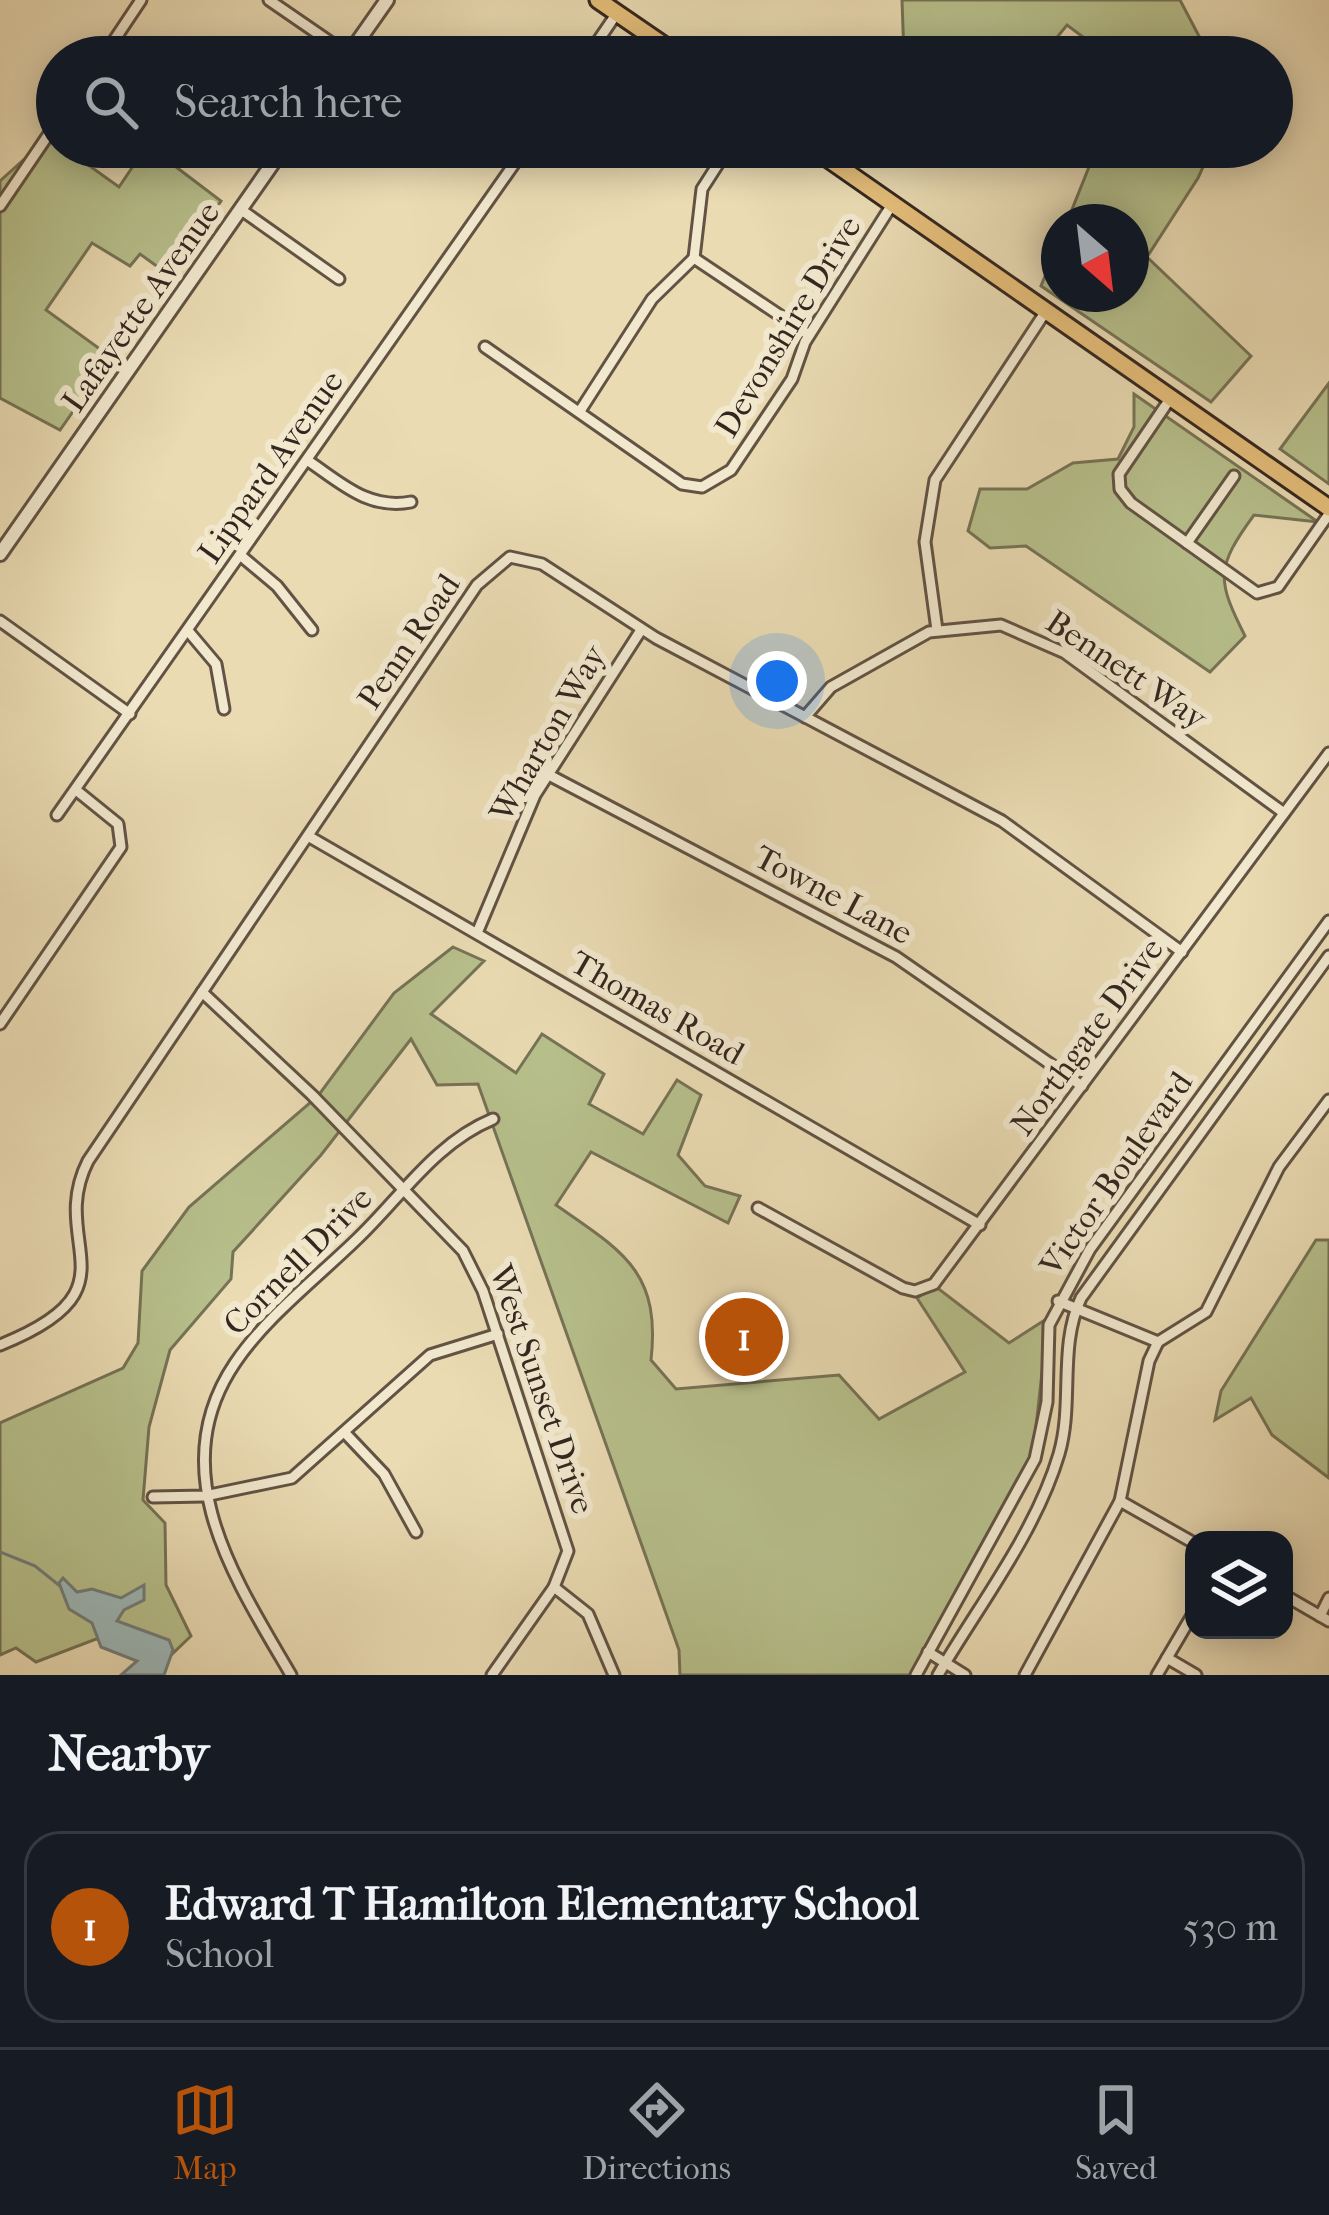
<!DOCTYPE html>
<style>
:root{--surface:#171b24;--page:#242831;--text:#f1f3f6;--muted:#9ea1a6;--line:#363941;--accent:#b45309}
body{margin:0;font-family:"IM FELL French Canon",serif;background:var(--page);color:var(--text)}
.controls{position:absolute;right:36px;bottom:36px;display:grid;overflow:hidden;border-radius:24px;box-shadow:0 6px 30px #0003}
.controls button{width:108px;height:108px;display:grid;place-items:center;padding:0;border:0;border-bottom:3px solid var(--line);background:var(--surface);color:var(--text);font:60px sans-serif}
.compass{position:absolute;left:1041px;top:204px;width:108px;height:108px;border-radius:50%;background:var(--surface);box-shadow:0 6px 30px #0003;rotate:152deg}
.you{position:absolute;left:777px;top:681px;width:42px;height:42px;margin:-30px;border:9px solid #fff;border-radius:50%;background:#1a73e8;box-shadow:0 0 0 18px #1a73e833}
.badge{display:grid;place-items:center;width:78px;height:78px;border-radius:50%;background:var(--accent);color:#fff;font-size:39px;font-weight:700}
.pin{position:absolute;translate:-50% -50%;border:6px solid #fff;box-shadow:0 3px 12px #0006}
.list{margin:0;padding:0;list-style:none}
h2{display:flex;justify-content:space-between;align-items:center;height:156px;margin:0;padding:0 48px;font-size:51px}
h2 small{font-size:39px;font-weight:400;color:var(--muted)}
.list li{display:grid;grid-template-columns:78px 1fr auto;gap:36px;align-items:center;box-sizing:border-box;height:192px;margin:0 24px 24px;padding:0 24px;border:3px solid var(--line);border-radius:36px}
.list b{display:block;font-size:45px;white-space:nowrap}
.list p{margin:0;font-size:39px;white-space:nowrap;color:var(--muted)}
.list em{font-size:39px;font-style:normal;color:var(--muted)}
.icon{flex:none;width:66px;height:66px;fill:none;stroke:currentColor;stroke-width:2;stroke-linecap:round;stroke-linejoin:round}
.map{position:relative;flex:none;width:1329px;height:1675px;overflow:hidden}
.search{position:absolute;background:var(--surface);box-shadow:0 6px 30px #0003;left:36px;right:36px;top:36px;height:132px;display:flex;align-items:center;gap:30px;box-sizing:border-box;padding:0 42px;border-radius:66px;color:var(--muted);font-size:45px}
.sheet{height:372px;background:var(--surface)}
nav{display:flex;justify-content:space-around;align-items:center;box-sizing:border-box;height:168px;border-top:3px solid var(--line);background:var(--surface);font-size:33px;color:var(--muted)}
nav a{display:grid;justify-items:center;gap:6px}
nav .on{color:var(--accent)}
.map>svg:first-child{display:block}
.green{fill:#b7c08c;stroke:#767356;stroke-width:3}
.water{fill:#9db8b8;stroke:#737e7b;stroke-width:3}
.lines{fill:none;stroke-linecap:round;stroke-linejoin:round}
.stream{stroke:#737e7b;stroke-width:3}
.minor-casing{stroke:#625344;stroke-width:15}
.tertiary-casing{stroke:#625344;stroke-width:18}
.primary-casing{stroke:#34261f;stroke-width:21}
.minor{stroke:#f1e8ce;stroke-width:9}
.tertiary{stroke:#f1e8ce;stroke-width:12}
.primary{stroke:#e5be7a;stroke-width:15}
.labels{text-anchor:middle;stroke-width:12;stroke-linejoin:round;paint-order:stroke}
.street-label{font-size:33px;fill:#34261f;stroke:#f1e8ce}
</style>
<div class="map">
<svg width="1329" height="1675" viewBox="0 0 1329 1675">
<rect width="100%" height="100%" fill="#eadbb3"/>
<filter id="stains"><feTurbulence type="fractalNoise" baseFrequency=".00167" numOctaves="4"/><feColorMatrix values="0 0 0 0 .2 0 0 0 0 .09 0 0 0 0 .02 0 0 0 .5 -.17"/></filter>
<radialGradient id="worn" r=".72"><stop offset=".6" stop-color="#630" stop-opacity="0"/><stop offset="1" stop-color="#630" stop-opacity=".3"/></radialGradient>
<g class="green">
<path d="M902,0H1180L1210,57H1110L1067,25L1041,57H904Z"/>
<path d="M49,137L119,187L146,147H163L159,154L221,201L169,275L140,254L130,266L92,243L46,310L111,357L60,430L0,398V181Z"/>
<path d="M1097,147H1212L1198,178L1147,257L1251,356L1211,402L1041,286L1059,242V294H1131V222H1067Z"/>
<path d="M1329,383V484L1280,449Z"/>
<path d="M1134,394L1318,522L1254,515C1216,567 1216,579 1245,636L1210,672L1026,546L990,548L968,531L980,489H1027L1073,463L1118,459L1134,427Z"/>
<path d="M453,947L484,961L431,1014L516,1073L542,1034L604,1074L589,1104L643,1134L677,1080L701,1095L678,1155L705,1186L740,1196L728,1223L591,1152L556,1205C622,1251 661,1271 651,1360L676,1389L839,1375L879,1419L965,1372L917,1298L935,1286L1009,1343L1048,1318L1032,1463L912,1675H680L679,1650L478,1084L437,1085L411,1039L321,1155L233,1252L231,1279L170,1350L149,1427L143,1500L165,1523L166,1585L191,1636L170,1656L96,1639L36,1662L16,1648L0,1655V1423L123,1368L138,1343L142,1271L189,1207L318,1096L394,993Z"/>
<path d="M1316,1240H1329V1478L1272,1435L1251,1398L1215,1420L1221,1391Z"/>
</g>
<path class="water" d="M63,1578L77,1592L92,1589L121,1598L144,1585V1600L124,1610L117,1621L169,1640L173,1650L164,1675H121L137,1661L101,1647L92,1623L69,1609L59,1583Z"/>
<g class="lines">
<path class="stream" d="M0,1552L35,1566L60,1586"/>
<g class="minor-casing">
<g id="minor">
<path d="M269,0L349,55"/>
<path d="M103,57L141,0"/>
<path d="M587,57L617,13"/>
<path d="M0,206L57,122"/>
<path d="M240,209L339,279"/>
<path d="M694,258L809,335"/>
<path d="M694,258L702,189L729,147"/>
<path d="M485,347L682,484L702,487L731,470L792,379L805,342L893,203"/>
<path d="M1172,396L1119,474L1120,489L1131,503L1257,593L1278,587L1329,514"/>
<path d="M580,411L652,299L694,258"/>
<path d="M307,460C341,483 368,510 411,502"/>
<path d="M1187,543L1234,476"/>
<path d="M240,555L277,586L312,630"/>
<path d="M0,621L130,714"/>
<path d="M937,630L925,542L935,480L1046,311"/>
<path d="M189,632L216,664L224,709"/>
<path d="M805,717L831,687L929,632L1001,625L1065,653L1284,813"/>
<path d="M547,774L896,957L1082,1086"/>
<path d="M57,815L526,147"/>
<path d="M308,836L980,1225"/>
<path d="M477,933L535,795L641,630"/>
<path d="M202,992L312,1095L463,1251L483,1291L568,1551L554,1587L492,1675"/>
<path d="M0,1024L121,847L118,824L76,790"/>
<path d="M758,1208L903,1288L915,1291L934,1284L1329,753"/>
<path d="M1058,1301L1158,1342"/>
<path d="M1158,1342L1206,1312L1279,1167L1329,1100"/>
<path d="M0,1345C141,1289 46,1244 88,1161L477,585L510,557L542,564L656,638L1002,821L1182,952"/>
<path d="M346,1434L384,1474L416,1532"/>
<path d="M153,1497L205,1496L292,1478L430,1355L498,1334"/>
<path d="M1120,1501L1194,1543"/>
<path d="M554,1587L588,1614L614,1675"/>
<path d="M1284,1595L1329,1621"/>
<path d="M1320,1616L1329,1598"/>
<path d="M928,1652L965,1675"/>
<path d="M1167,1658L1196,1675"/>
<path d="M291,1675C235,1579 162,1471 235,1363C266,1317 317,1278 357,1239C401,1197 435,1143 493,1119"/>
<path d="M916,1675L1035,1459L1047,1402L1049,1325L1090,1249L1329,921"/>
<path d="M938,1675C979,1605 1036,1532 1059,1454C1074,1403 1058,1347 1081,1298L1329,956"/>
<path d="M1025,1675L1120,1501L1149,1361L1158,1342"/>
<path d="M1157,1675L1194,1612"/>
</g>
</g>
<g class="tertiary-casing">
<g id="tertiary">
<path d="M347,57L387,0"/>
<path d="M0,554L284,147"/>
</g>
</g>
<g class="primary-casing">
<g id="primary">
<path d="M598,0L681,57"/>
<path d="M811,147L1329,508"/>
</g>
</g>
<use href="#minor" class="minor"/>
<use href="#tertiary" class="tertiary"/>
<use href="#primary" class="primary"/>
</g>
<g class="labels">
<g class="street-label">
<text transform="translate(140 306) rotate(-55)" y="12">Lafayette Avenue</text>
<text transform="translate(787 326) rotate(-59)" y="12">Devonshire Drive</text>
<text transform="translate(270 466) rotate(-55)" y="12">Lippard Avenue</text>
<text transform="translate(408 641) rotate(-56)" y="12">Penn Road</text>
<text transform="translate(1127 669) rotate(34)" y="12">Bennett Way</text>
<text transform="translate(547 733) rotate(-60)" y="12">Wharton Way</text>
<text transform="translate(834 894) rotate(28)" y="12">Towne Lane</text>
<text transform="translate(658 1007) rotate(30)" y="12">Thomas Road</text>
<text transform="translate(1086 1036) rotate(-54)" y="12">Northgate Drive</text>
<text transform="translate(1115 1173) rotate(-55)" y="12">Victor Boulevard</text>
<text transform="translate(297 1260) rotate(-45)" y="12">Cornell Drive</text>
<text transform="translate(543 1389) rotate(71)" y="12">West Sunset Drive</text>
</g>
</g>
<rect width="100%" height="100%" filter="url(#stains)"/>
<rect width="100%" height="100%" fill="url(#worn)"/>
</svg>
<div class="controls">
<button><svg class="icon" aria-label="layers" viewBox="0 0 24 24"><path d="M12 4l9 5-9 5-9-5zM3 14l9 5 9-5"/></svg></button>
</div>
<svg class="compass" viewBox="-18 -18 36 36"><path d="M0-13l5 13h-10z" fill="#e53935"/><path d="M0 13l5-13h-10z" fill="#9ea1a6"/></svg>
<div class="you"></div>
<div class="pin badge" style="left:744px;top:1337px">1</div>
<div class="search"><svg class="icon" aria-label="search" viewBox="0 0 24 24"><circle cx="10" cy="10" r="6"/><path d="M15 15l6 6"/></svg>Search here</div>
</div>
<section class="sheet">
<h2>Nearby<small></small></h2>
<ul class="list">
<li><span class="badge">1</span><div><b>Edward T Hamilton Elementary School</b><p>School</p></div><em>530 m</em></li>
</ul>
</section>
<nav>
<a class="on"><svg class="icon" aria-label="map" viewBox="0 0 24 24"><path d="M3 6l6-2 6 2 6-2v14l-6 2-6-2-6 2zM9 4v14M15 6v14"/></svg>Map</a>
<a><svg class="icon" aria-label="directions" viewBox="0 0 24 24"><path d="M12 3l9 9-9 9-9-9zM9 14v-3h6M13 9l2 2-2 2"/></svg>Directions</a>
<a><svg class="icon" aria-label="saved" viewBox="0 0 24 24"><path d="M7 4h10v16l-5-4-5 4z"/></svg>Saved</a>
</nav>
